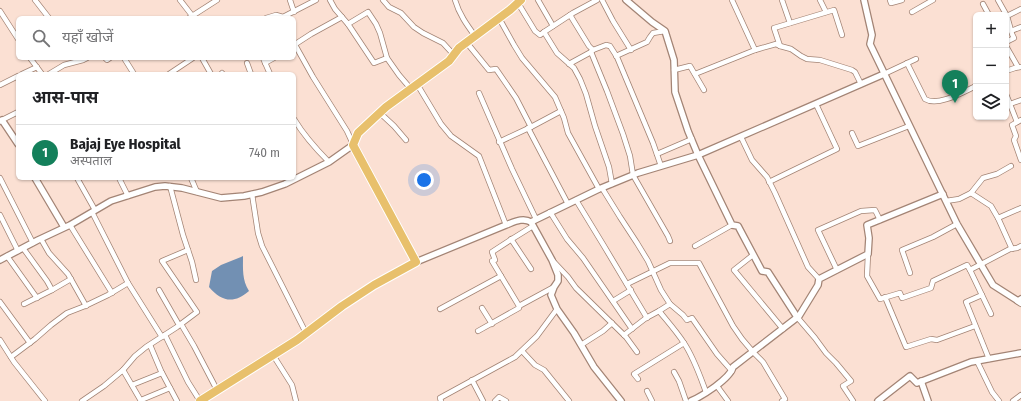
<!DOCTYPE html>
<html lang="hi">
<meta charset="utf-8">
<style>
:root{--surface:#fff;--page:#f2f2f2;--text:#202124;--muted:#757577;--line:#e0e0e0;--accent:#14805b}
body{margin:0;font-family:"Fira Sans Condensed","Noto Sans Devanagari",sans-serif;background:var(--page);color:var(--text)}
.controls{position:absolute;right:12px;top:12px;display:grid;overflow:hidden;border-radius:6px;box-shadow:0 1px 3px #0004}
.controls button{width:36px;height:36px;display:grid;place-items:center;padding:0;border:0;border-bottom:1px solid var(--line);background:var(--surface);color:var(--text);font:20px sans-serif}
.you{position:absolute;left:424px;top:180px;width:14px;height:14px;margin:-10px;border:3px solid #fff;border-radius:50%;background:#1a73e8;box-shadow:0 0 0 6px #1a73e833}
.badge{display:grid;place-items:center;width:26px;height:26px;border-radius:50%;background:var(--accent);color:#fff;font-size:13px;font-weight:700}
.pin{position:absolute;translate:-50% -33px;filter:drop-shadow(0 1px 2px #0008)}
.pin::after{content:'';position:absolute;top:21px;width:14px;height:12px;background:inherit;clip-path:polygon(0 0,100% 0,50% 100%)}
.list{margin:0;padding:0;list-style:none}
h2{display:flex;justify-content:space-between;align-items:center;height:52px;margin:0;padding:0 16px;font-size:17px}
h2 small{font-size:13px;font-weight:400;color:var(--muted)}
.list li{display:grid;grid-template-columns:26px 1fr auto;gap:12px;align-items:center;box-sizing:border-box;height:56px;padding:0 16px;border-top:1px solid var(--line)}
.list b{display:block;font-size:15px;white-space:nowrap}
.list p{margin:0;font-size:13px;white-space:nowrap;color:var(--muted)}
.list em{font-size:13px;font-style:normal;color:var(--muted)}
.icon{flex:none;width:22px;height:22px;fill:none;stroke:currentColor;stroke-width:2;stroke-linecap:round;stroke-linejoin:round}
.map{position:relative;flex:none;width:1021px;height:401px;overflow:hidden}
.search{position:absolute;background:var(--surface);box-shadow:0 1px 3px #0004;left:16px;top:16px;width:280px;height:44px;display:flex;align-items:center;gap:10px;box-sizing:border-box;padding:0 14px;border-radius:6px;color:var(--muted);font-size:15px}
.panel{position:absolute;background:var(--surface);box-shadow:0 1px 3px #0004;left:16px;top:72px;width:280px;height:108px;border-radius:6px}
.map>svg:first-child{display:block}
.water{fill:#7290b3}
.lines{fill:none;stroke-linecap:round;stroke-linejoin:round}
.minor-casing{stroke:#a38475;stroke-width:6}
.tertiary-casing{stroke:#a38475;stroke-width:8}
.secondary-casing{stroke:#a38475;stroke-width:8}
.trunk-casing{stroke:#fff;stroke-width:10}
.minor{stroke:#fff;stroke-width:4.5}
.tertiary{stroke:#fff;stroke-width:5.5}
.secondary{stroke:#fff;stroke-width:6}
.trunk{stroke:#e8c06c;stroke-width:8}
</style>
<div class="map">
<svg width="1021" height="401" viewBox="0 0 1021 401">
<rect width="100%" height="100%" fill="#fbe0d3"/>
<path class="water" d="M243,256C243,269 242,280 249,291C234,304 222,302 209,287L212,271L221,265L241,257Z"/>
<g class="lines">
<g class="minor-casing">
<g id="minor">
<path d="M35,0L49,18"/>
<path d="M180,0L194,18"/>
<path d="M290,0L294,12"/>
<path d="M330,0L335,9L348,24L374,63L387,58"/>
<path d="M383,0L389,7L401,13L414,27L423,33L443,43L454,55"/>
<path d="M455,0C459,14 467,25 475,36"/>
<path d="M538,0L553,26"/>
<path d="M602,0L613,21L631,50"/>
<path d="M732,0L755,50"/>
<path d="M782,0L790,23"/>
<path d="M820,0L826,12"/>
<path d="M890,0L891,3L902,0"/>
<path d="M998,0L1007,16L1012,34L1014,38L1006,42"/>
<path d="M518,3L535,31L540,35L544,32L557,53L574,68L580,79L586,94L595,126L609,167L612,184"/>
<path d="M983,4L989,15"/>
<path d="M0,11L18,39"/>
<path d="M912,12L933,0"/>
<path d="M570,15L589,46L593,50L606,45L610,46L617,57L653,143L661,166"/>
<path d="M1007,16L1021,9"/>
<path d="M189,18L217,0"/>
<path d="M266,18L276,15L283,17L316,0"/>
<path d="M499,18L514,45L522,58L555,97L564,118L568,133L599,189"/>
<path d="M348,24L368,12L376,24L380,33L387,58L399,75L411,89"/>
<path d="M1011,31L1021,27"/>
<path d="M544,32L573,13L597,0"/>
<path d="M294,43L313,77L347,131L353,144"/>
<path d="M467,43L489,70L496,69L516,98L531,127L499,142"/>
<path d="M294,45L311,34L342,17"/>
<path d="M780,46L774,28L834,10L842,35"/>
<path d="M1006,46L1018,67"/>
<path d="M593,50L591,52L607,91L623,134L630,156L633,175L668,236L670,241"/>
<path d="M616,56L647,42L650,37L653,33L665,31"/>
<path d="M30,58L42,74"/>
<path d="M105,58L107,60L110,58"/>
<path d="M124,58L134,74"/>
<path d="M202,58L211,74"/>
<path d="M263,58L270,74"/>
<path d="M247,63L251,74"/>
<path d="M265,63L274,58"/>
<path d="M907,63L925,99C938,107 963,92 976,86"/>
<path d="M569,64L591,52"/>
<path d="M674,70L690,66L704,90"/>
<path d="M1006,71L1015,68L1021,67"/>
<path d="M22,74L37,67"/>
<path d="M49,74L64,65L83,60L87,58"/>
<path d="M169,74L193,58"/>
<path d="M221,74L222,73L223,74"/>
<path d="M695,74L755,50L776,44L780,46L791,49L801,56L807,59L820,60L852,70L855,72L861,84"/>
<path d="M884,74L916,59"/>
<path d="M417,84L441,124L451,136L479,156L506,225"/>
<path d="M0,85L18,76"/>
<path d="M479,93L512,169L536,219"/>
<path d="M1006,94L1017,122"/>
<path d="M1010,104L1021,100"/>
<path d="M380,113L394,126L406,140"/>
<path d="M294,119C303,134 317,150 329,162"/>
<path d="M2,120L18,112"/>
<path d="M1021,120L1012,125L1016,136L1014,140L1021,160"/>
<path d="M531,127L561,111"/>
<path d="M528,128L568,204"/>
<path d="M852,133L858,146L909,126"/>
<path d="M741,137L752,160L767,177L775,193L808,267L819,279"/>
<path d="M657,154L692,139"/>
<path d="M0,178L33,243"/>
<path d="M77,178L95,210"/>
<path d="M119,178L128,196"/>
<path d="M191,178L197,192"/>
<path d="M769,182L837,149L816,104"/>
<path d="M170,186L183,235L192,262L196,280"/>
<path d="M602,188L620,217L637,243L648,261L661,290L670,304L683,315L687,320L692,318L717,354L732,371"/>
<path d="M971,193L991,206L998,218L1021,208"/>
<path d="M252,194L258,233L262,246L306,333"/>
<path d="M576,200L604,246L647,318"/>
<path d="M946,201L959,199L971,193L983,178L997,174L1011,166"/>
<path d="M92,212L128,283L162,337"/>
<path d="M550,212L567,239L583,258L632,329"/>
<path d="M0,215L18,251"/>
<path d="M998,218L1012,249"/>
<path d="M70,225L112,293"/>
<path d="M533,226L512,239L492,252L495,260L492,261L519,306L554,287"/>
<path d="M41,239L49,253L68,274L86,306"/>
<path d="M511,239L531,269"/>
<path d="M695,246L732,225"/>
<path d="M23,248L47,281L52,290L24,304"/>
<path d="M868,254L867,276L880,299L900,293L902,298L931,288L933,281L967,265L970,270L1010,249L1017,248L1021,246"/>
<path d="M753,255L734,270L783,329"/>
<path d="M7,256L37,298"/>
<path d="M553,261L568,277L576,288L626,337L637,352"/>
<path d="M837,270L818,230L861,211L875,210L880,220"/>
<path d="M970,270L991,314"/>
<path d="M910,273L902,250L933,237L957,224"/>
<path d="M627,284L670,263H699L733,326L742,339L753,352L763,362L785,399L782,401"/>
<path d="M52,290L71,279"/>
<path d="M159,290L179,325"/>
<path d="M982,295L966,302L989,359"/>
<path d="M885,297L906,347L931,339L937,340L975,326"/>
<path d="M613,301L631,290"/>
<path d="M0,302L30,343"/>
<path d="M482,308L492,324"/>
<path d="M440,309L501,276"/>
<path d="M659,311C668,322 677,332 684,343C694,358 700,376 706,392"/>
<path d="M797,317L815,338L826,353L836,363L851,381L843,386L853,401"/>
<path d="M181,324L194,346L217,390"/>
<path d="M478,331L519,308V306"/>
<path d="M165,335L188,382L200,401"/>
<path d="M624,335L646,318L659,311L670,304"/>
<path d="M0,340L14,362L45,401"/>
<path d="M150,345L161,371L177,401"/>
<path d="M581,345L603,331L612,323"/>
<path d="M522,351L535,365L544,370L569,401"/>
<path d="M273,355L292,385L296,401"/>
<path d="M11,357L35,339L51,325L67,313L85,306L108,295L128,283"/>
<path d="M977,361L992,392L999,401"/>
<path d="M123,370L135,356L146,347L177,327L197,312L162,261L188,250"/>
<path d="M674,372L679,381L686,401"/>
<path d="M638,379L634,374L684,343"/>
<path d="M472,380L483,401"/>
<path d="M132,385L162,373"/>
<path d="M717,386L728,401"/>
<path d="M647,391L652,401"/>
<path d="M141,400L170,388"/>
<path d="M82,401L104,386L123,370L141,401"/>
<path d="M441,401L440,398L515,357L537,336L557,309"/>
<path d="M495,401L499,397L506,401"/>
<path d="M1013,401L1021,395"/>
</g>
</g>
<g class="tertiary-casing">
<g id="tertiary">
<path d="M626,0L652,22L665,31L674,60L675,92L688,131L698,155L732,225L738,226L762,271L768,272L797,317"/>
<path d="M864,0L872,35L870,44L957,224L993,285L1018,301L1021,299"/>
<path d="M0,121L2,120L18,144"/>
<path d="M35,178L64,227"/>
<path d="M531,222L599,189L638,173L698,155L884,74"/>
<path d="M0,260L38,240L70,225L111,201L155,187L165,186L182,188L221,198L244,196L262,192L285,184L329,162L353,145"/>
<path d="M416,262L506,225C514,222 523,217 531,222L552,260L558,275V281L554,287L551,295L557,309L574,333L594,367L621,401"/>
<path d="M921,381L928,401"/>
<path d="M691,401C702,396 730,379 733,367L799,316L818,285L819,279L868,254L869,238L867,225L943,194"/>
<path d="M878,401L910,376L917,383L971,362L1021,353"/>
</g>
</g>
<g class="secondary-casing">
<path id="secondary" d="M1018,301L1021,303"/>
</g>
<g class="trunk-casing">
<path id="trunk" d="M200,401L297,340L342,306L374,285L416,262L353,145L358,133L386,107L449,61L459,48L510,10L521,0"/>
</g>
<use href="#minor" class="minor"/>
<use href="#tertiary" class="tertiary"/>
<use href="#secondary" class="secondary"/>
<use href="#trunk" class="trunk"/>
</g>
</svg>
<div class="controls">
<button>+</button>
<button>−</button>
<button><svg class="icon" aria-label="layers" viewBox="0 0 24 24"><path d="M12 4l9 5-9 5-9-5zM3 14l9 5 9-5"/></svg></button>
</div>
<div class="you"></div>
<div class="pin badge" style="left:955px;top:103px">1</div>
<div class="search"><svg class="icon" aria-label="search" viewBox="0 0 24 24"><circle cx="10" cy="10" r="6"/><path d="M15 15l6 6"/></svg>यहाँ खोजें</div>
<section class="panel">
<h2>आस-पास<small></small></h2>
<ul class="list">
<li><span class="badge">1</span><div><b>Bajaj Eye Hospital</b><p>अस्पताल</p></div><em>740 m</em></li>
</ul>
</section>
</div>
